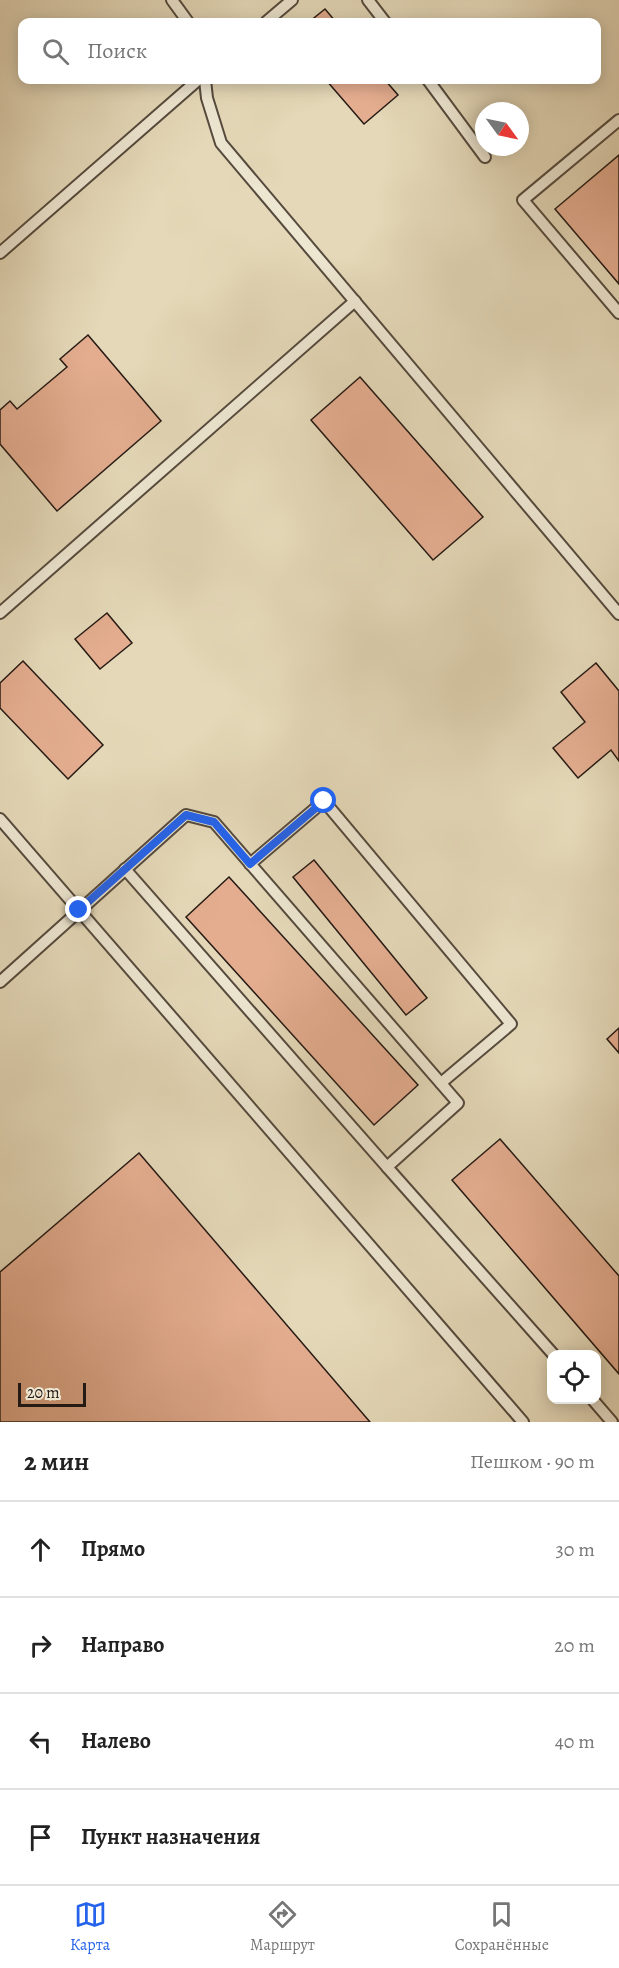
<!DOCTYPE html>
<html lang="ru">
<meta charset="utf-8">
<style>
:root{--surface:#fff;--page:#f6f6f6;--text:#222;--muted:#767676;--line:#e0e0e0;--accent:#2563eb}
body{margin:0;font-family:Alegreya,serif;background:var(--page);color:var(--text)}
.controls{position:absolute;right:18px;bottom:18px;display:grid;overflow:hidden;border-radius:12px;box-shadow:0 3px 15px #0003}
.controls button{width:54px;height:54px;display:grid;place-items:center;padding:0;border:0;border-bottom:2px solid var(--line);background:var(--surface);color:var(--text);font:30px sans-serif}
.compass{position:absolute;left:475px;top:102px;width:54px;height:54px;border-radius:50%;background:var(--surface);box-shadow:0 3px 15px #0003;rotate:123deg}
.scale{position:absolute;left:18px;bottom:15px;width:68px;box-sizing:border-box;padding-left:6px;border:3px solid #251a14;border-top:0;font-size:16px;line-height:21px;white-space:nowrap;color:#251a14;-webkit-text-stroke:4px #ede6d1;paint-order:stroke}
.stop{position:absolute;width:18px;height:18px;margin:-14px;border:4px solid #2563eb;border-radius:50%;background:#fff}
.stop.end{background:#2563eb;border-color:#fff;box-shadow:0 2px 6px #0008}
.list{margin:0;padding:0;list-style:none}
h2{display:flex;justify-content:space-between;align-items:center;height:78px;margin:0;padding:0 24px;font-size:26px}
h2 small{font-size:20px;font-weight:400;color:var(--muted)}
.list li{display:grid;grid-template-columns:39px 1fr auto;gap:18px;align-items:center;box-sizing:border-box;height:96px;padding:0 24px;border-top:2px solid var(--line)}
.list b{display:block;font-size:22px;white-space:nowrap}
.list em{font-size:20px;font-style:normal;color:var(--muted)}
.icon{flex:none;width:33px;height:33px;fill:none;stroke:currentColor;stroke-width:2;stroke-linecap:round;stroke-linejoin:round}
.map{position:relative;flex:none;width:619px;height:1422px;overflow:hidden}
.search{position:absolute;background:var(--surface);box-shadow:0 3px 15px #0003;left:18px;right:18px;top:18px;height:66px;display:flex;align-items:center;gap:15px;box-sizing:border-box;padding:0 21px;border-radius:12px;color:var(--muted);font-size:22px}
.sheet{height:462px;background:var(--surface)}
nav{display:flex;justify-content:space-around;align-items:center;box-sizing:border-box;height:84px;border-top:2px solid var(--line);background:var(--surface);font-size:16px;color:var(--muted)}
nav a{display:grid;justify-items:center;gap:3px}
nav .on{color:var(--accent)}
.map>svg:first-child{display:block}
.building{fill:#e4ad90;stroke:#251a14;stroke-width:1.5}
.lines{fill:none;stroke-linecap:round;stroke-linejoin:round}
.lane-casing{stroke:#554a3d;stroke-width:14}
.lane{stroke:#ede6d1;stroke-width:10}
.route{stroke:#2563eb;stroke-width:8}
</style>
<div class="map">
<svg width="619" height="1422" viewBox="0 0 619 1422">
<rect width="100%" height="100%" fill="#e4d8b8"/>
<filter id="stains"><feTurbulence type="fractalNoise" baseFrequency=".00333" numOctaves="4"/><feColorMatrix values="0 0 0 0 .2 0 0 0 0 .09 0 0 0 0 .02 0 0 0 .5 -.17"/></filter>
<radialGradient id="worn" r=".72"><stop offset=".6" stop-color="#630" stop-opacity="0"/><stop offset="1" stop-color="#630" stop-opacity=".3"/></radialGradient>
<g class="building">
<path d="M325,9L336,22H309Z"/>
<path d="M326,80H385L398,95L364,124Z"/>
<path d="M619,155V284L555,209Z"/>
<path d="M88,335L161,421L57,511L0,444V410L10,401L17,409L67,367L60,359Z"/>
<path d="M360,377L483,517L433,560L311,420Z"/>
<path d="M107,613L132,643L100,669L75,639Z"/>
<path d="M23,661L103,745L68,779L0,708V683Z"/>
<path d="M596,663L619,691V761L611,750L578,778L553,748L585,722L561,692Z"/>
<path d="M314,860L427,998L406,1015L293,877Z"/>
<path d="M229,877L418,1085L374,1125L186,917Z"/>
<path d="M619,1028V1053L607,1039Z"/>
<path d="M500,1139L619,1276V1374L452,1180Z"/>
<path d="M139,1153L370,1422H0V1272Z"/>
</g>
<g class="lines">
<g class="lane-casing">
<g id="lane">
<path d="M172,0L188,22"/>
<path d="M368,0L385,22"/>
<path d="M266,22L292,0"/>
<path d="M205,80L207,98L221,143L619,614"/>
<path d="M428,80L485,157"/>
<path d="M619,120L523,200L619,313"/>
<path d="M0,253L198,80"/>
<path d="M0,613L355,301"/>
<path d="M0,819L523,1422"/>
<path d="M250,864L324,801L511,1024L441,1083"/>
<path d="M125,869L387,1167"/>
<path d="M0,982L186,815L214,822L458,1103L387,1167L553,1354"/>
<path d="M593,1400L612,1422"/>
</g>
</g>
<use href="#lane" class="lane"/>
</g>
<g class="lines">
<path class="route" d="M79,910L186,815L214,822L250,864L324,801"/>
</g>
<rect width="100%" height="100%" filter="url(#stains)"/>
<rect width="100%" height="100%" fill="url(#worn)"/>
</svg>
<div class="controls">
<button><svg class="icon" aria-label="locate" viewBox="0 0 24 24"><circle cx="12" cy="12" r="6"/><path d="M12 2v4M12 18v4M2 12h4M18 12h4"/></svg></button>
</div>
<svg class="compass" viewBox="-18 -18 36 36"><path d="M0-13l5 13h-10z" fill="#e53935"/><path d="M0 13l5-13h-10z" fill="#767676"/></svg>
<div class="scale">20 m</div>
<div class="stop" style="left:324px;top:801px"></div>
<div class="stop end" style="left:79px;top:910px"></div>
<div class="search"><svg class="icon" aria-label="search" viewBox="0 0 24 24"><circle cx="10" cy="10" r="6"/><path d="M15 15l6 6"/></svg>Поиск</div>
</div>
<section class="sheet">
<h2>2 мин<small>Пешком · 90 m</small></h2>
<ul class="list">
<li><svg class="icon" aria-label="ahead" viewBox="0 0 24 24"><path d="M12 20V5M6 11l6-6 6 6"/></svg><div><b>Прямо</b></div><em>30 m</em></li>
<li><svg class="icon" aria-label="right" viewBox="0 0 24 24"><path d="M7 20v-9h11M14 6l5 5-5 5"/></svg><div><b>Направо</b></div><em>20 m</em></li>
<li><svg class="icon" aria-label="left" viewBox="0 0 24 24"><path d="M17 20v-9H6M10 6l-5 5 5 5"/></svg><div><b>Налево</b></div><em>40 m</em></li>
<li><svg class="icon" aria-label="arrive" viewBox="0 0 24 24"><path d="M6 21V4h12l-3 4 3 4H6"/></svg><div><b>Пункт назначения</b></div></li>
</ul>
</section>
<nav>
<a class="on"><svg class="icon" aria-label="map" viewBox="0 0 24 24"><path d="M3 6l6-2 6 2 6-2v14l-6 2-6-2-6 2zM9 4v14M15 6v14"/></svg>Карта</a>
<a><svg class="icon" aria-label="directions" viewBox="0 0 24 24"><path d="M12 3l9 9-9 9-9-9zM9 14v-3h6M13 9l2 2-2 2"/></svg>Маршрут</a>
<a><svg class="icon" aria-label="saved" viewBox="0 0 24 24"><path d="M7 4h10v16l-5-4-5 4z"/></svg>Сохранённые</a>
</nav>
